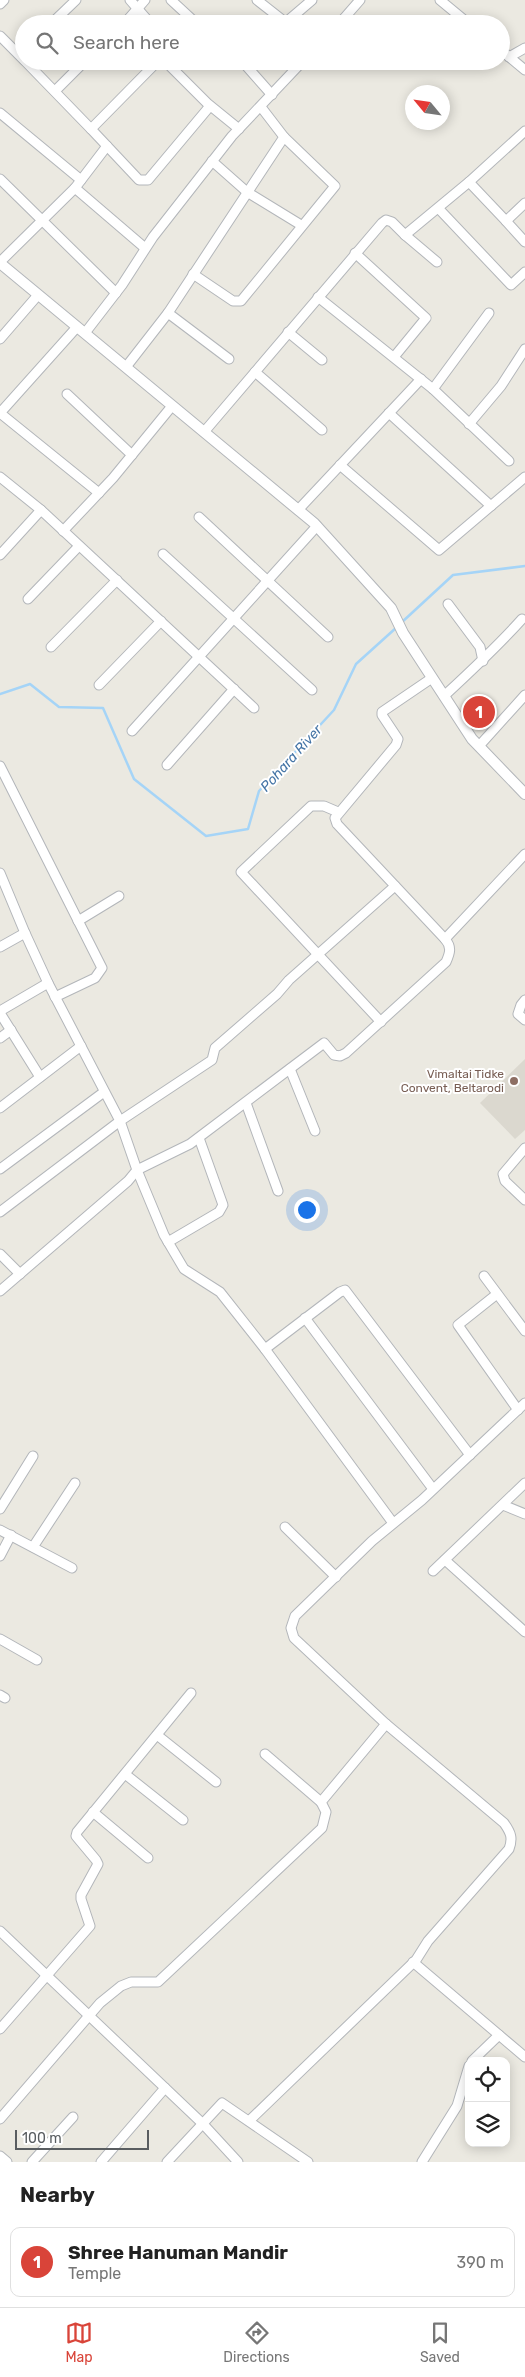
<!DOCTYPE html>
<style>
:root{--surface:#fff;--page:#f6f6f6;--text:#222;--muted:#767676;--line:#e0e0e0;--accent:#d94439}
body{margin:0;font-family:Rubik,sans-serif;background:var(--page);color:var(--text)}
.controls{position:absolute;right:15px;bottom:15px;display:grid;overflow:hidden;border-radius:10px;box-shadow:0 2px 12px #0003}
.controls button{width:45px;height:45px;display:grid;place-items:center;padding:0;border:0;border-bottom:1px solid var(--line);background:var(--surface);color:var(--text);font:25px sans-serif}
.compass{position:absolute;left:405px;top:85px;width:45px;height:45px;border-radius:50%;background:var(--surface);box-shadow:0 2px 12px #0003;rotate:299deg}
.scale{position:absolute;left:15px;bottom:12px;width:134px;box-sizing:border-box;padding-left:5px;border:2px solid #595d60;border-top:0;font-size:14px;line-height:18px;white-space:nowrap;color:#595d60;-webkit-text-stroke:4px #fff;paint-order:stroke}
.you{position:absolute;left:306px;top:1209px;width:18px;height:18px;margin:-12px;border:4px solid #fff;border-radius:50%;background:#1a73e8;box-shadow:0 0 0 8px #1a73e833}
.badge{display:grid;place-items:center;width:32px;height:32px;border-radius:50%;background:var(--accent);color:#fff;font-size:16px;font-weight:700}
.pin{position:absolute;translate:-50% -50%;border:2px solid #fff;box-shadow:0 1px 5px #0006}
.list{margin:0;padding:0;list-style:none}
h2{display:flex;justify-content:space-between;align-items:center;height:65px;margin:0;padding:0 20px;font-size:21px}
h2 small{font-size:16px;font-weight:400;color:var(--muted)}
.list li{display:grid;grid-template-columns:32px 1fr auto;gap:15px;align-items:center;box-sizing:border-box;height:70px;margin:0 10px 10px;padding:0 10px;border:1px solid var(--line);border-radius:10px}
.list b{display:block;font-size:19px;white-space:nowrap}
.list p{margin:0;font-size:16px;white-space:nowrap;color:var(--muted)}
.list em{font-size:16px;font-style:normal;color:var(--muted)}
.icon{flex:none;width:28px;height:28px;fill:none;stroke:currentColor;stroke-width:2;stroke-linecap:round;stroke-linejoin:round}
.map{position:relative;flex:none;width:525px;height:2162px;overflow:hidden}
.search{position:absolute;background:var(--surface);box-shadow:0 2px 12px #0003;left:15px;right:15px;top:15px;height:55px;display:flex;align-items:center;gap:12px;box-sizing:border-box;padding:0 18px;border-radius:28px;color:var(--muted);font-size:19px}
.sheet{height:145px;background:var(--surface)}
nav{display:flex;justify-content:space-around;align-items:center;box-sizing:border-box;height:70px;border-top:1px solid var(--line);background:var(--surface);font-size:14px;color:var(--muted)}
nav a{display:grid;justify-items:center;gap:2px}
nav .on{color:var(--accent)}
.map>svg:first-child{display:block}
.education{fill:#dbd8cf}
.lines{fill:none;stroke-linecap:round;stroke-linejoin:round}
.stream{stroke:#a5d4f7;stroke-width:2.5}
.minor-casing{stroke:#b3b6ba;stroke-width:11}
.tertiary-casing{stroke:#b3b6ba;stroke-width:12}
.minor{stroke:#fff;stroke-width:9}
.tertiary{stroke:#fff;stroke-width:10}
.education-dot{fill:#8d6e63;stroke:#fff;stroke-width:2}
.labels{text-anchor:middle;stroke-width:4;stroke-linejoin:round;paint-order:stroke}
.education-label{font-size:12px;fill:#785e54;stroke:#fff;text-anchor:end}
.water-label{font-size:14px;font-style:italic;fill:#4575a6;stroke:#fff}
</style>
<div class="map">
<svg width="525" height="2162" viewBox="0 0 525 2162">
<rect width="100%" height="100%" fill="#ebe9e1"/>
<path class="education" d="M525,1059V1130L515,1139L480,1103Z"/>
<g class="lines">
<g class="stream">
<path d="M401,623L453,575L525,566"/>
<path d="M0,694L30,684L59,707L103,708L134,779L206,836L248,829L259,791L334,710L356,664L397,627"/>
</g>
<g class="minor-casing">
<g id="minor">
<path d="M130,0L151,24"/>
<path d="M171,0L197,24"/>
<path d="M257,0L285,22"/>
<path d="M440,0L469,24"/>
<path d="M0,4L4,0"/>
<path d="M51,24L76,0"/>
<path d="M124,24L145,0"/>
<path d="M284,24L312,0"/>
<path d="M339,24L360,0"/>
<path d="M0,36L24,60"/>
<path d="M501,50L525,70"/>
<path d="M509,57L525,48"/>
<path d="M25,61L91,129"/>
<path d="M158,61L91,129L139,180H148L210,106"/>
<path d="M165,61L207,103L239,129"/>
<path d="M242,61L272,95"/>
<path d="M55,91L85,61"/>
<path d="M0,113L81,180"/>
<path d="M212,161L247,192L301,225"/>
<path d="M0,179L116,293"/>
<path d="M469,182L525,131"/>
<path d="M75,188L145,248"/>
<path d="M439,209L511,285L525,272"/>
<path d="M506,221L525,242"/>
<path d="M405,235L437,262"/>
<path d="M355,253L426,318L394,357"/>
<path d="M0,262L75,188L107,146"/>
<path d="M193,274L233,301H241L335,186L284,137"/>
<path d="M318,297L433,389L509,461"/>
<path d="M168,313L229,359"/>
<path d="M288,332L322,360"/>
<path d="M85,333L122,285L153,237L232,136L303,61"/>
<path d="M0,339L38,295"/>
<path d="M126,367L168,313L284,137L261,107"/>
<path d="M255,372L322,430"/>
<path d="M433,389L489,313"/>
<path d="M67,394L132,455"/>
<path d="M0,413L99,493"/>
<path d="M0,413L77,327"/>
<path d="M389,413L491,506"/>
<path d="M469,424L501,386L525,349"/>
<path d="M204,432L382,223L386,220L392,222L405,235L469,182L506,221L525,203"/>
<path d="M340,465L439,550L525,477"/>
<path d="M0,477L41,510L254,708"/>
<path d="M298,510L421,379"/>
<path d="M199,517L328,637"/>
<path d="M63,531L113,478L172,406"/>
<path d="M163,554L312,690"/>
<path d="M0,555L41,510"/>
<path d="M28,599L79,546"/>
<path d="M448,604L480,647L483,661"/>
<path d="M51,647L117,580"/>
<path d="M432,678L382,712V715L398,739L396,745L335,818L337,824L445,939C452,947 450,953 446,962L346,1053L340,1056L334,1055L324,1043L190,1144L137,1170L164,1235L184,1269L220,1292L265,1349L340,1292L345,1290L470,1455"/>
<path d="M99,685L161,621"/>
<path d="M444,696C471,671 497,647 522,619"/>
<path d="M132,731L317,526"/>
<path d="M479,746L525,695"/>
<path d="M167,765L234,689"/>
<path d="M0,766L102,968L95,978L55,997"/>
<path d="M338,812L324,806H311L241,872L381,1022"/>
<path d="M0,873L25,933L0,947"/>
<path d="M78,921L119,896"/>
<path d="M445,939L525,854"/>
<path d="M525,1000L521,1005L518,1014L525,1020"/>
<path d="M0,1011L48,983"/>
<path d="M0,1013L40,1077"/>
<path d="M0,1038L11,1030"/>
<path d="M290,1069L315,1131"/>
<path d="M246,1103L278,1191"/>
<path d="M0,1108L81,1046"/>
<path d="M525,1148L503,1174L505,1181L525,1200"/>
<path d="M0,1169L104,1092"/>
<path d="M0,1212L120,1121L212,1060L215,1048L277,994L289,980L395,886"/>
<path d="M168,1242L219,1212L223,1205L199,1138"/>
<path d="M0,1254L20,1274"/>
<path d="M484,1276L525,1331"/>
<path d="M0,1291L128,1181L137,1170L120,1121L48,983L25,933"/>
<path d="M497,1294L458,1325L518,1410"/>
<path d="M305,1318L433,1489"/>
<path d="M265,1349L393,1523"/>
<path d="M503,1505L525,1514"/>
<path d="M0,1509L33,1456"/>
<path d="M285,1527L336,1577"/>
<path d="M0,1530L72,1568"/>
<path d="M33,1547L75,1483"/>
<path d="M0,1556L11,1535"/>
<path d="M445,1560L525,1632"/>
<path d="M433,1571L525,1483"/>
<path d="M0,1639L37,1660"/>
<path d="M0,1695L5,1698"/>
<path d="M157,1735L216,1782"/>
<path d="M265,1754L321,1802"/>
<path d="M125,1774L183,1820"/>
<path d="M93,1812L148,1858"/>
<path d="M0,1931L203,2124L238,2162"/>
<path d="M413,1962L525,2057"/>
<path d="M0,2029L90,1926L81,1899V1895L98,1864L96,1860L76,1836L77,1832L191,1693"/>
<path d="M472,2061L499,2035"/>
<path d="M0,2119L100,2003L121,1986L131,1982H158L322,1828L326,1812L321,1802L386,1724"/>
<path d="M249,2121L416,1960L428,1941L509,1849C513,1838 511,1833 504,1823L386,1724L294,1638L291,1628L295,1616L372,1541L422,1500L525,1403"/>
<path d="M0,2156L7,2162"/>
<path d="M32,2162L73,2117"/>
<path d="M101,2162L165,2088"/>
<path d="M167,2162L222,2103L308,2162"/>
<path d="M422,2162L457,2106L469,2066"/>
</g>
</g>
<g class="tertiary-casing">
<path id="tertiary" d="M0,263L314,523L391,608L403,633L472,739L525,794"/>
</g>
<use href="#minor" class="minor"/>
<use href="#tertiary" class="tertiary"/>
</g>
<circle class="education-dot" cx="514" cy="1081" r="5"/>
<g class="labels">
<g class="education-label">
<text x="504" y="1078">Vimaltai Tidke<tspan x="504" dy="14">Convent, Beltarodi</tspan></text>
</g>
<g class="water-label">
<text transform="translate(291 758) rotate(-48)" y="5">Pohara River</text>
</g>
</g>
</svg>
<div class="controls">
<button><svg class="icon" aria-label="locate" viewBox="0 0 24 24"><circle cx="12" cy="12" r="6"/><path d="M12 2v4M12 18v4M2 12h4M18 12h4"/></svg></button>
<button><svg class="icon" aria-label="layers" viewBox="0 0 24 24"><path d="M12 4l9 5-9 5-9-5zM3 14l9 5 9-5"/></svg></button>
</div>
<svg class="compass" viewBox="-18 -18 36 36"><path d="M0-13l5 13h-10z" fill="#e53935"/><path d="M0 13l5-13h-10z" fill="#767676"/></svg>
<div class="scale">100 m</div>
<div class="you"></div>
<div class="pin badge" style="left:479px;top:712px">1</div>
<div class="search"><svg class="icon" aria-label="search" viewBox="0 0 24 24"><circle cx="10" cy="10" r="6"/><path d="M15 15l6 6"/></svg>Search here</div>
</div>
<section class="sheet">
<h2>Nearby<small></small></h2>
<ul class="list">
<li><span class="badge">1</span><div><b>Shree Hanuman Mandir</b><p>Temple</p></div><em>390 m</em></li>
</ul>
</section>
<nav>
<a class="on"><svg class="icon" aria-label="map" viewBox="0 0 24 24"><path d="M3 6l6-2 6 2 6-2v14l-6 2-6-2-6 2zM9 4v14M15 6v14"/></svg>Map</a>
<a><svg class="icon" aria-label="directions" viewBox="0 0 24 24"><path d="M12 3l9 9-9 9-9-9zM9 14v-3h6M13 9l2 2-2 2"/></svg>Directions</a>
<a><svg class="icon" aria-label="saved" viewBox="0 0 24 24"><path d="M7 4h10v16l-5-4-5 4z"/></svg>Saved</a>
</nav>
